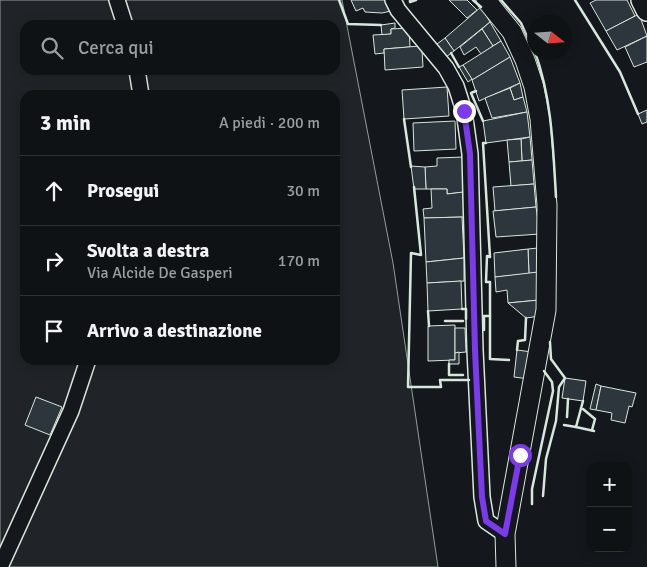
<!DOCTYPE html>
<html lang="it">
<meta charset="utf-8">
<style>
:root{--surface:#0f1215;--page:#1d2022;--text:#f1f3f6;--muted:#9b9ea0;--line:#2f3234}
body{margin:0;font-family:Signika,sans-serif;background:var(--page);color:var(--text)}
.controls{position:absolute;right:15px;bottom:15px;display:grid;overflow:hidden;border-radius:10px;box-shadow:0 2px 12px #0003}
.controls button{width:45px;height:45px;display:grid;place-items:center;padding:0;border:0;border-bottom:1px solid var(--line);background:var(--surface);color:var(--text);font:25px sans-serif}
.compass{position:absolute;left:527px;top:15px;width:45px;height:45px;border-radius:50%;background:var(--surface);box-shadow:0 2px 12px #0003;rotate:107deg}
.stop{position:absolute;width:15px;height:15px;margin:-11px;border:4px solid #7c3aed;border-radius:50%;background:#fff}
.stop.end{background:#7c3aed;border-color:#fff;box-shadow:0 1px 5px #0008}
.list{margin:0;padding:0;list-style:none}
h2{display:flex;justify-content:space-between;align-items:center;height:65px;margin:0;padding:0 20px;font-size:21px}
h2 small{font-size:16px;font-weight:400;color:var(--muted)}
.list li{display:grid;grid-template-columns:32px 1fr auto;gap:15px;align-items:center;box-sizing:border-box;height:70px;padding:0 20px;border-top:1px solid var(--line)}
.list b{display:block;font-size:19px;white-space:nowrap}
.list p{margin:0;font-size:16px;white-space:nowrap;color:var(--muted)}
.list em{font-size:16px;font-style:normal;color:var(--muted)}
.icon{flex:none;width:28px;height:28px;fill:none;stroke:currentColor;stroke-width:2;stroke-linecap:round;stroke-linejoin:round}
.map{position:relative;flex:none;width:647px;height:567px;overflow:hidden}
.search{position:absolute;background:var(--surface);box-shadow:0 2px 12px #0003;left:20px;top:20px;width:320px;height:55px;display:flex;align-items:center;gap:12px;box-sizing:border-box;padding:0 18px;border-radius:15px;color:var(--muted);font-size:19px}
.panel{position:absolute;background:var(--surface);box-shadow:0 2px 12px #0003;left:20px;top:90px;width:320px;height:275px;border-radius:15px}
.map>svg:first-child{display:block}
.green{fill:#202428;stroke:#939e99;fill-rule:evenodd}
.building{fill:#2c363c;stroke:#d8e6dc}
.lines{fill:none;stroke-linecap:round;stroke-linejoin:round}
.minor-casing{stroke:#d8e6dc;stroke-width:18}
.tertiary-casing{stroke:#d8e6dc;stroke-width:21}
.secondary-casing{stroke:#d8e6dc;stroke-width:24}
.minor{stroke:#14181c;stroke-width:15}
.tertiary{stroke:#14181c;stroke-width:19}
.secondary{stroke:#14181c;stroke-width:21}
.wall{stroke:#d8e6dc;stroke-width:2.5}
.route{stroke:#7c3aed;stroke-width:6}
</style>
<div class="map">
<svg width="647" height="567" viewBox="0 0 647 567">
<rect width="100%" height="100%" fill="#14181c"/>
<path class="green" d="M0,0H342L393,263L438,567H0ZM25,25H335V70H25ZM25,95H335V360H25Z"/>
<g class="building">
<path d="M351,0H387L391,11L382,13L365,12L363,8L356,11Z"/>
<path d="M449,0H467L477,10L467,18Z"/>
<path d="M596,0H627L635,16L606,31L590,3Z"/>
<path d="M481,7L490,22L454,51L445,38Z"/>
<path d="M639,14L647,36L617,50L606,31Z"/>
<path d="M490,22L501,41L493,46L482,29Z"/>
<path d="M395,23V28L391,29V34L382,35L381,25Z"/>
<path d="M409,28L410,47L384,49V53L375,54L373,35L391,34V29Z"/>
<path d="M482,29L493,46L481,54L476,47L464,55L460,47Z"/>
<path d="M647,36V62L634,67L625,47Z"/>
<path d="M445,38L454,51L446,57L437,44Z"/>
<path d="M501,41L510,57L472,80L463,65Z"/>
<path d="M420,46L422,50L423,67L385,70L384,49Z"/>
<path d="M510,57L520,83L479,101L472,80Z"/>
<path d="M463,65L472,79L468,82L459,67Z"/>
<path d="M520,83L523,97L514,100L510,88Z"/>
<path d="M447,87L449,116L404,119L402,90Z"/>
<path d="M510,88L514,100L523,97L527,112L492,118L485,98Z"/>
<path d="M647,110V122L642,124L638,114Z"/>
<path d="M527,112L530,137L486,143L483,121Z"/>
<path d="M455,121L456,149L414,151L413,123Z"/>
<path d="M530,137L532,160L522,161L521,139Z"/>
<path d="M521,139L522,161L509,162L507,140Z"/>
<path d="M464,157L465,192L447,194V189H426L425,167L437,166V158Z"/>
<path d="M532,160L534,184L511,186L509,162Z"/>
<path d="M411,166L425,167L426,189H414Z"/>
<path d="M534,184L536,207L495,211L493,187Z"/>
<path d="M431,189H447V194L463,192L464,217L424,218L423,209L432,208Z"/>
<path d="M536,207L540,234L496,237L493,211Z"/>
<path d="M462,217L464,258L426,262L424,218Z"/>
<path d="M538,248V272L529,274L528,249Z"/>
<path d="M528,249L529,274L495,277L494,253Z"/>
<path d="M464,258V281L427,283L426,262Z"/>
<path d="M538,272L539,300L508,303L507,290L496,292L495,277Z"/>
<path d="M461,281L462,309L428,311L427,283Z"/>
<path d="M539,300L540,316L526,318L508,303Z"/>
<path d="M455,325V360L428,361V326Z"/>
<path d="M455,328H465L466,352L455,353Z"/>
<path d="M517,350L532,352L529,379L514,377Z"/>
<path d="M459,352V364H449V360H455V353Z"/>
<path d="M565,378L586,381L583,401L562,398Z"/>
<path d="M596,384L601,386L596,410L590,409Z"/>
<path d="M601,386L636,393L632,407L629,406L625,423L611,420L612,413L596,410Z"/>
<path d="M36,397L62,407L50,435L25,425Z"/>
</g>
<g class="lines">
<g class="minor-casing">
<g id="minor">
<path d="M117,0L125,25"/>
<path d="M393,0L398,10L446,68L456,86L464,111L470,154L475,350L482,497L486,521L505,534"/>
<path d="M137,70L141,95"/>
<path d="M0,567L71,411L88,360"/>
</g>
</g>
<g class="tertiary-casing">
<path id="tertiary" d="M486,0L512,32L525,60L534,87L540,119L547,205L546,310L505,534L506,567"/>
</g>
<g class="secondary-casing">
<path id="secondary" d="M642,0L647,10"/>
</g>
<use href="#minor" class="minor"/>
<use href="#tertiary" class="tertiary"/>
<use href="#secondary" class="secondary"/>
<g class="wall">
<path d="M339,0L348,24L381,25"/>
<path d="M410,0V2L416,0"/>
<path d="M473,0L481,7"/>
<path d="M501,0L521,23L534,52"/>
<path d="M575,0L620,72L638,114"/>
<path d="M535,52C552,100 553,147 556,197"/>
<path d="M451,53L459,67"/>
<path d="M476,91L471,93L483,121"/>
<path d="M404,119L411,167"/>
<path d="M414,187L421,255L411,253L408,387H441L440,380H469"/>
<path d="M462,309H466V319"/>
<path d="M428,311L429,326"/>
<path d="M490,316V359L509,360"/>
<path d="M445,321H463"/>
<path d="M484,330V316H490V282H486L487,256L490,257L483,143H486"/>
<path d="M517,350L518,341L525,340L526,318"/>
<path d="M449,364V375H463"/>
<path d="M583,409L595,419L592,430"/>
<path d="M567,417L568,399"/>
<path d="M564,425L576,427L583,401"/>
<path d="M576,427L594,431"/>
<path d="M543,496L546,459L556,421L559,387L565,378L551,359L550,342"/>
<path d="M532,504V489L553,391L552,382L544,371"/>
</g>
</g>
<g class="lines">
<path class="route" d="M464,111L470,154L475,350L482,497L486,521L505,534L520,455"/>
</g>
</svg>
<div class="controls">
<button>+</button>
<button>−</button>
</div>
<svg class="compass" viewBox="-18 -18 36 36"><path d="M0-13l5 13h-10z" fill="#e53935"/><path d="M0 13l5-13h-10z" fill="#9b9ea0"/></svg>
<div class="stop" style="left:520px;top:455px"></div>
<div class="stop end" style="left:464px;top:111px"></div>
<div class="search"><svg class="icon" aria-label="search" viewBox="0 0 24 24"><circle cx="10" cy="10" r="6"/><path d="M15 15l6 6"/></svg>Cerca qui</div>
<section class="panel">
<h2>3 min<small>A piedi · 200 m</small></h2>
<ul class="list">
<li><svg class="icon" aria-label="ahead" viewBox="0 0 24 24"><path d="M12 20V5M6 11l6-6 6 6"/></svg><div><b>Prosegui</b></div><em>30 m</em></li>
<li><svg class="icon" aria-label="right" viewBox="0 0 24 24"><path d="M7 20v-9h11M14 6l5 5-5 5"/></svg><div><b>Svolta a destra</b><p>Via Alcide De Gasperi</p></div><em>170 m</em></li>
<li><svg class="icon" aria-label="arrive" viewBox="0 0 24 24"><path d="M6 21V4h12l-3 4 3 4H6"/></svg><div><b>Arrivo a destinazione</b></div></li>
</ul>
</section>
</div>
